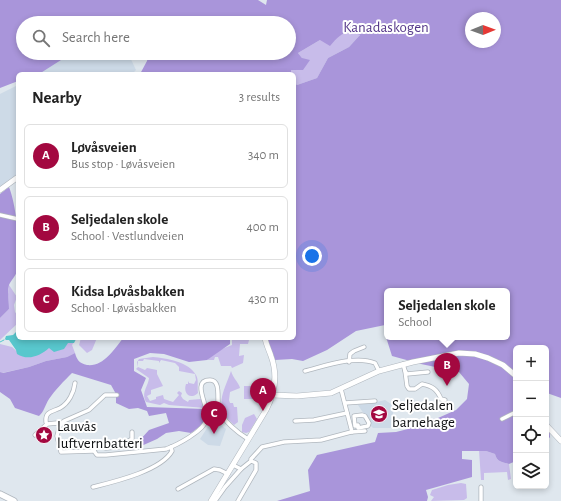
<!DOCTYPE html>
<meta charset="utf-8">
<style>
:root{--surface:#fff;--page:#f2f2f2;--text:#222;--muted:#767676;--line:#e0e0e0;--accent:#a30840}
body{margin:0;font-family:"Alegreya Sans",sans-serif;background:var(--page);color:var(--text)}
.controls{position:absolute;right:12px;bottom:12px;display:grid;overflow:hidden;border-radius:6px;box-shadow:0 2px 6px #0003}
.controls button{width:36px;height:36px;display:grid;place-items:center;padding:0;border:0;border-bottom:1px solid var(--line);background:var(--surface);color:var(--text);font:20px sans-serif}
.compass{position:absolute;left:465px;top:12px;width:36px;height:36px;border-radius:50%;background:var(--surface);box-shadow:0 2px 6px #0003;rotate:89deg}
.you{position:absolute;left:312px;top:256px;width:14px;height:14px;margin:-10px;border:3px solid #fff;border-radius:50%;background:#1a73e8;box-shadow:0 0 0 6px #1a73e833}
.badge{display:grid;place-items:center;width:26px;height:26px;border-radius:50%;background:var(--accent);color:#fff;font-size:13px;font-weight:700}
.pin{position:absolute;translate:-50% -33px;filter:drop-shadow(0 1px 2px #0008)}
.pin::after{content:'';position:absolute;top:21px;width:14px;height:12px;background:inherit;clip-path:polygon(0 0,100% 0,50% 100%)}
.popup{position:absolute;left:384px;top:288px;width:126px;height:52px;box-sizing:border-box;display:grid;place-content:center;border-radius:6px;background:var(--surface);filter:drop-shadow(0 1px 3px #0005);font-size:13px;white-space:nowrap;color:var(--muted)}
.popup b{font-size:15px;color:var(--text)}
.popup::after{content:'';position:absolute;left:50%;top:100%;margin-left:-8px;border:8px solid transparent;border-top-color:var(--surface)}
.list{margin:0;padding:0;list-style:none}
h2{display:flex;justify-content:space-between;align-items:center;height:52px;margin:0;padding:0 16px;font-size:17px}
h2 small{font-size:13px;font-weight:400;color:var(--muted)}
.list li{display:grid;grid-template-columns:26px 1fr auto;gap:12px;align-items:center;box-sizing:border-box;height:64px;margin:0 8px 8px;padding:0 8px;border:1px solid var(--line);border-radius:6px}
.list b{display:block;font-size:15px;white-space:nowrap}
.list p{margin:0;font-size:13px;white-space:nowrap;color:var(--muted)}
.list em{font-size:13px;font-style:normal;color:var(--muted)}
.icon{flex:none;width:22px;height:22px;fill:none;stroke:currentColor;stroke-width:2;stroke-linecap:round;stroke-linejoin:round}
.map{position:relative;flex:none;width:561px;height:501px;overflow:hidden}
.search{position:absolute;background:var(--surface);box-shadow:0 2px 6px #0003;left:16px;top:16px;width:280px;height:44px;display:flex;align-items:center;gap:10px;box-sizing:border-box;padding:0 14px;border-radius:22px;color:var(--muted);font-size:15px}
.panel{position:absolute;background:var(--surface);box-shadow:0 2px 6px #0003;left:16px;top:72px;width:280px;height:268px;border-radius:6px}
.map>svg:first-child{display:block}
.built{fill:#cddae7}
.green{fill:#c8bcea}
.forest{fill:#a995da;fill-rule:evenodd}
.water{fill:#58c7cd}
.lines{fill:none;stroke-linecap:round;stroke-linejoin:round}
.stream{stroke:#58c7cd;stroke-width:1}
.street-casing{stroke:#b0b7be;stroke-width:5}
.secondary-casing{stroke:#b0b7be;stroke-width:6}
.primary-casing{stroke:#b0b7be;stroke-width:7}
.street{stroke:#fff;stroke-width:3.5}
.secondary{stroke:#fff;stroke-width:5}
.primary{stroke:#fff;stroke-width:5.5}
.labels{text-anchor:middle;stroke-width:4;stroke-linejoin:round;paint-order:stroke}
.park-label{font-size:15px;fill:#56388a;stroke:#fff}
.poi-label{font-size:15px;fill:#0d0f11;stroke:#fff;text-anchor:start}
</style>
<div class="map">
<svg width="561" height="501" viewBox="0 0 561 501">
<rect width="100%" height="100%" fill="#dfe7ee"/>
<g class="built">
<path d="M63,53H128L136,70L132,74H33Z"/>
<path d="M18,85V174L0,187V94Z"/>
<path d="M385,400L394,406L391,428H373L371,426H368L367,415L364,414L358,405L373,403Z"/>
<path d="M213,419L226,429L220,446L208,445L200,439Z"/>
</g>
<g class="green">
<path d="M353,31L360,35L349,47L328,58L317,78L297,85L294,82V74H291L290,70H303L302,58L298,53L320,40Z"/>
<path d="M9,285L17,297L14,305L15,312L18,316V323L0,340V318L9,309L8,294Z"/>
<path d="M71,338H77L72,345L75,353L67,357L46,361L29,367L2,373L0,372V344L12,347L22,356Z"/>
<path d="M81,338H97L92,350L87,353L79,345Z"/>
<path d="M232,338H246L249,340L248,344H240L239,356L244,355L243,363L232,368L231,366H221L218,357H215L214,360H207L217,351L232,345Z"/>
<path d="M153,357C166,358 189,362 196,375C199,380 197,387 198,393C189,401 183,392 186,384H188V381L189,383L194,384L196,380L195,374L179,371V367L175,363L161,360L159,363V361L144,359L143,361H138V367L145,370L147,368L157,370V374L163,386L151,390V394L147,396L150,401L156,399V397L163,395L164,399L173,402L179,395L177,393L179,391L182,393L181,396L183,399L188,402L189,400L201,399L205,408L169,405L164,403L160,405L146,402C141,392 148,387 149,378L136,369L138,367L137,362L139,359Z"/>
<path d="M231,371C233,378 239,383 240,388L230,392L229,400L230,403H233L234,407H237L238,422L234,425C213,406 223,394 231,371Z"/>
<rect x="244" y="386" width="13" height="13"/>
<path d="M254,414L257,419L249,432L246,433L242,432V425L245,418Z"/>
<path d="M479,450L486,451L495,454C497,462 502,462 509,464L511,479L508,480L507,472L484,473V480H481Z"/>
<path d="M461,483L466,484L467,498L464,500L431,501L434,497L430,495L432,490L448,485Z"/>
</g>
<g class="forest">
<path d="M0,0H258L266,5L267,0H561V398L547,393L550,437L546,442V348H516V461L509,464C502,462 497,462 495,454L486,451H462V459L472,460V477L426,490L428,497L427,501H277L310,491L308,470L317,455L375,442L378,433L396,432L408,429L417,423L438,418L456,410L467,399L469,384L459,372L421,364L392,356L386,337L385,325L356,331L327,350L303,361L292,359L275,360L267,338H294V82L297,85L317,78L328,58L349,47L360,35C346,28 339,35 330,46L320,40L298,53L302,58L310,60L303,70H291V74H140L147,61L149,53H289V23H143L132,17L118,23H23V53H72L39,74H18V81L0,88ZM471,18H495V42H471ZM387,291H507V337H387Z"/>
<path d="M9,187C16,204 22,252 17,271C16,276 11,280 9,285C7,292 9,301 9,309L0,318V194Z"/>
<path d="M123,338H230V344L207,360L189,362L164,354L150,353L134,359V371L146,378L141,390L147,407L205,409L206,422L191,433L179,431L166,433L157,439L130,451L149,430L169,423L166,413L149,416L147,411L138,408L129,409L116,403V394L111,385L72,373C64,381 55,390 49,399C45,405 44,412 39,416L15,408L10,399L0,392V372L3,373L29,367L46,361L67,357L75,353C77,360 79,363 87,365C103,367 114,350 123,338Z"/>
</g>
<path class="water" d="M18,330V338L76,339L74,343H68L64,349L54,352L49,348C40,356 28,361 17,354L16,350L9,340H6L5,339L6,336L13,335Z"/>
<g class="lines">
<path class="stream" d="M0,342L4,340"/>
<g class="street-casing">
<g id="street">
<path d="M0,215L18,219"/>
<path d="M349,362L350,354L354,351L364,347"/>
<path d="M403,364L405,371L407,374L428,372"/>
<path d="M305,371C325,366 355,355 375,363L379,371"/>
<path d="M405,371L407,386L409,389H415L422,384C432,386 437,389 441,399L445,400"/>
<path d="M75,383C74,392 69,403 60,408C52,412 45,411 46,422L47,424L57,423L60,425L57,436L61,452L93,451L98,446L106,448L119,447L132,439V432"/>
<path d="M341,389L352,432"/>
<path d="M345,403L375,401"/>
<path d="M362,415L365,416L369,423L368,426L358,428V425L355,426L354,416Z"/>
<path d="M502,419L516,412"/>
<path d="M295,421L314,420L347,413"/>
<path d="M60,425L64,421L89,410L105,395H117"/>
<path d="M35,435L47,424"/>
<path d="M94,451L97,455H106L166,449C177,445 204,431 207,419C210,408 190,380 210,380C222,380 216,401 219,409C223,421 238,433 248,439"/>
<path d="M233,465L241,469L251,461V459L262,447L284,442L321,440L351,432L365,431"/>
<path d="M93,487C113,482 161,471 172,451L171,447"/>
<path d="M481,487V501"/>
<path d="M178,489L214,469L220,470L228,474"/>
<path d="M215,501L225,487L241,469"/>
<path d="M238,501L256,470V463L251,461"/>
</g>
</g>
<g class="secondary-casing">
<g id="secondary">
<path d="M0,190L18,177"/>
<path d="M273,395L297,396L331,393L379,371L413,362L459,353L475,354L488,358L503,365L516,376"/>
<path d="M546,425L561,441"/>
<path d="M211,501L266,410C275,393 278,375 271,356C269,350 266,344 265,338"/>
</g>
</g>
<g class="primary-casing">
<path id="primary" d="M0,494L14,501"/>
</g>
<use href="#street" class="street"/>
<use href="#secondary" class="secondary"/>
<use href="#primary" class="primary"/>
</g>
<defs>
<g id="school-disc" transform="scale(0.9)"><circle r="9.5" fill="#a30840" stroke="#fff"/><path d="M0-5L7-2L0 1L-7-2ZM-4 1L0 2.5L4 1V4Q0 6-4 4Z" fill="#fff"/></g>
<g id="sight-disc" transform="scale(0.9)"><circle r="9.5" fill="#a30840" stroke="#fff"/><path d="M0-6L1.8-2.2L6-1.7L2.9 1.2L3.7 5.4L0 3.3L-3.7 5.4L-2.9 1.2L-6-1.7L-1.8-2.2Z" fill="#fff"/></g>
</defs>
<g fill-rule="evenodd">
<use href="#school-disc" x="379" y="414"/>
<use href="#sight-disc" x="44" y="435"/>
</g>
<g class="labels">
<g class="park-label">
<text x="386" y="32">Kanadaskogen</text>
</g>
<g class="poi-label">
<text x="392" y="410">Seljedalen<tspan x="392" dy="17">barnehage</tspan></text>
<text x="57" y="431">Lauvås<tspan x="57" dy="17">luftvernbatteri</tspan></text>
</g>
</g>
</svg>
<div class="controls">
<button>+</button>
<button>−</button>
<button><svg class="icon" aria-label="locate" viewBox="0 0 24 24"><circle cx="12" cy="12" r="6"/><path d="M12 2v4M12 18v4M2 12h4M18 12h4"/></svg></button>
<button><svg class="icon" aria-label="layers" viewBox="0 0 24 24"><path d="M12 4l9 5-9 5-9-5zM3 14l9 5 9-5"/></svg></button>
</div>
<svg class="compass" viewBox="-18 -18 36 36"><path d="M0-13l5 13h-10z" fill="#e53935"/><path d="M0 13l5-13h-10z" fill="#767676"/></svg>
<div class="you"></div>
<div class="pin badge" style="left:263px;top:411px">A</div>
<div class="pin badge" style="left:447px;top:386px">B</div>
<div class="popup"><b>Seljedalen skole</b>School</div>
<div class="pin badge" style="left:214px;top:434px">C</div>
<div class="search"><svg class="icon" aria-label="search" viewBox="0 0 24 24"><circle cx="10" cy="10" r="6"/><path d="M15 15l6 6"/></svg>Search here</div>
<section class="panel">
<h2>Nearby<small>3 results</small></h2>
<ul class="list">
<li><span class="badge">A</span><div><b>Løvåsveien</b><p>Bus stop · Løvåsveien</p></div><em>340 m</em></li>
<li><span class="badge">B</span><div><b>Seljedalen skole</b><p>School · Vestlundveien</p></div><em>400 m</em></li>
<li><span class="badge">C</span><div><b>Kidsa Løvåsbakken</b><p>School · Løvåsbakken</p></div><em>430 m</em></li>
</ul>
</section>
</div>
